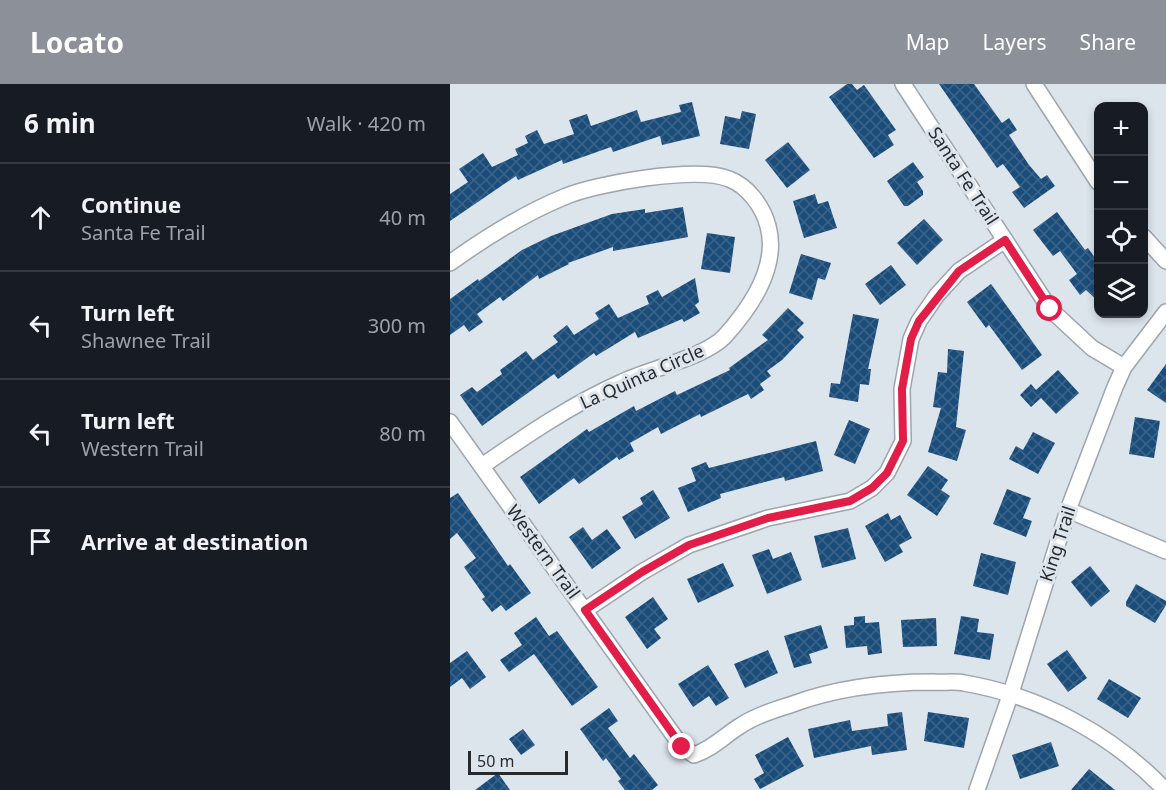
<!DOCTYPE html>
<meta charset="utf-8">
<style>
:root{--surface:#171b24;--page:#20242c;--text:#f1f3f6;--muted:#9ea1a6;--line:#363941;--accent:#8c9099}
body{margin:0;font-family:"Noto Sans",sans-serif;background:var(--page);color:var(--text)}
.controls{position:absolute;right:18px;top:18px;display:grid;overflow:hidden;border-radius:12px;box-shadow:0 3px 9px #0003}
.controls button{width:54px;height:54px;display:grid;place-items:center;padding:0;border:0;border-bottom:2px solid var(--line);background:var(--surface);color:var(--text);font:30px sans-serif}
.scale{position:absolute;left:18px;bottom:15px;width:100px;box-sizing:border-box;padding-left:6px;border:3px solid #282b2e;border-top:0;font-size:16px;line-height:21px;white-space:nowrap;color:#282b2e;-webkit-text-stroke:4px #dce4ec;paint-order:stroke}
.stop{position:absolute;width:18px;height:18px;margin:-14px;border:4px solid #e11d48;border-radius:50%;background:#fff}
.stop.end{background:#e11d48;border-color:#fff;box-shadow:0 2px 6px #0008}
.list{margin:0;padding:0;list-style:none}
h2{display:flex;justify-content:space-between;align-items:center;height:78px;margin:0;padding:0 24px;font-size:26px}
h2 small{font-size:20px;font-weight:400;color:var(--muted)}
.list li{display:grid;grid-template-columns:39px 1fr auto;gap:18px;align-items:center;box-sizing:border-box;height:108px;padding:0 24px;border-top:2px solid var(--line)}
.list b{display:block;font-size:22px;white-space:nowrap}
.list p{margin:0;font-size:20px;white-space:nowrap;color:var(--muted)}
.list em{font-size:20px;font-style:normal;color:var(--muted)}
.icon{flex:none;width:33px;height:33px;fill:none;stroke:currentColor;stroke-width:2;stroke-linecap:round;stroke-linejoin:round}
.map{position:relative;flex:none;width:716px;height:706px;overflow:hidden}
header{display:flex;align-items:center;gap:36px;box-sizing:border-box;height:84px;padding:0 30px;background:var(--accent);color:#fff}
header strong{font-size:28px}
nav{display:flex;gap:33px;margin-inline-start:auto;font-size:21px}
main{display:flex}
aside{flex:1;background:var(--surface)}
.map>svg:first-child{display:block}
.building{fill:url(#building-cross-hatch)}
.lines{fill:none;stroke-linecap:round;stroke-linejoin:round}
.street-casing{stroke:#9ea5ad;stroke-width:18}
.street{stroke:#fff;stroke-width:15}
.route{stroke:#e11d48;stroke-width:8}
.labels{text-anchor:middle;stroke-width:6;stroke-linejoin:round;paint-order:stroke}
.street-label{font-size:18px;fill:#282b2e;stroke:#dce4ec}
</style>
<header>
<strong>Locato</strong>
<nav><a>Map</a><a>Layers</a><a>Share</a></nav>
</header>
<main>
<aside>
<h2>6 min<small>Walk · 420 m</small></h2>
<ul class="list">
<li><svg class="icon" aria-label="ahead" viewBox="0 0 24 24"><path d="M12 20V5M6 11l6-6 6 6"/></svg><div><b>Continue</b><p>Santa Fe Trail</p></div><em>40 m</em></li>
<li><svg class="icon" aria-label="left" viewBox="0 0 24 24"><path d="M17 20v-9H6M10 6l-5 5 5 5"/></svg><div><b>Turn left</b><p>Shawnee Trail</p></div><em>300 m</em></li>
<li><svg class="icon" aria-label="left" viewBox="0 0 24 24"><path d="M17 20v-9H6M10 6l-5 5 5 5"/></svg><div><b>Turn left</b><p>Western Trail</p></div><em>80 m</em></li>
<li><svg class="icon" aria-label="arrive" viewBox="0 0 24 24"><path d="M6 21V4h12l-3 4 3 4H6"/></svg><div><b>Arrive at destination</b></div></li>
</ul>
</aside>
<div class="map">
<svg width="716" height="706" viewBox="0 0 716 706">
<defs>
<pattern id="building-cross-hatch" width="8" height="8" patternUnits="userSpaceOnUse" patternTransform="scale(1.5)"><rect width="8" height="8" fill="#1b4d7b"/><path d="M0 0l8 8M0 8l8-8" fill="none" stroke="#3c6489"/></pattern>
</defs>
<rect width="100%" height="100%" fill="#dce4ec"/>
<g class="building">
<path d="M397,0H402L407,6L414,1L446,46L438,51L444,61L424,74L379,13Z"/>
<path d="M489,0H524L552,39L559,34L567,46L559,51L579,81L591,95L597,91L605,102L574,124L562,108L570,103L553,80L547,84Z"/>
<path d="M242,18L250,52L212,61L210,52L163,68L161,63L113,80L112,76L68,96L66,92L0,137V110L18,98L9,85L33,69L42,83L68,71L65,65L78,59L75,52L87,46L94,60L124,50L119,36L137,30L141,42L187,26L191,38L231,28L229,21Z"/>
<path d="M292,27L306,30L299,65L270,60L275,32L290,35Z"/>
<path d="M338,58L360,86L337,104L315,76Z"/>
<path d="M463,78L474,93L467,98L473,107V111L458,122H454L437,97Z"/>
<path d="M365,110L368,120L378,117L387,144L354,154L343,117Z"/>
<path d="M233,123L238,153L163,167V163L118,179L119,180L89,195L88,191L53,217L50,213L27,230L33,238L19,248L14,241L0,251V215L28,195L29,197L72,166L101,152L162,130L195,125V129Z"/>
<path d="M607,128L635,166L638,164L648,178V217L636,206L630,211L619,196L627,190L610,167L603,172L583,146Z"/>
<path d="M474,135L493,156L467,181L447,159Z"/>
<path d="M257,149L285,153L280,189L251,185Z"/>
<path d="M351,170L381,179L375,196L368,194L362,216L339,209Z"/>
<path d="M441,181L456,201L430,221L415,200Z"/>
<path d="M245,194L249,218L245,221L250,229L234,238L232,235L188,254L185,248L146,272L144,269L108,295L104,290L32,342L10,311L22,303L27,308L52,290L50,286L76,267L83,276L108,258L103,252L117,241L124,251L149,235L145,229L159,220L168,234L199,220L196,212L208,206L212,213Z"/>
<path d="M541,200L592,271L572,286L539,241L536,244L517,218Z"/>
<path d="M338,224L354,239L347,246L354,253L332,276L317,287L321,292L310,300L314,306L301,315L298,310L251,333L250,330L211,350L208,343L180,359L184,367L169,376L167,373L129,400L124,394L89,420L70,393L137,345L139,348L184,322L186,327L225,307L227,311L280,286L279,284L318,256L312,251Z"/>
<path d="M403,230L429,235L418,285H421L419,301L410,300L408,318L379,313L381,299L390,300Z"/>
<path d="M498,265L514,267L506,343L516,346L507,377L478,368L491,324L483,323L488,288L497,289Z"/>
<path d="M716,280V319L697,306Z"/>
<path d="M608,286L629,309L606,330L591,314L581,323L570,311L581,300L586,306Z"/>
<path d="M685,333L710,337L704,374L679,370Z"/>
<path d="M399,336L420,345L405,380L384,371Z"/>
<path d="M583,348L605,359L588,390L559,375L566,362L573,366Z"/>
<path d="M366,357L373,387L335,397L334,393L270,410L271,414L238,428L228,404L246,397L241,384L256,378L259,384Z"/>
<path d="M478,382L498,396L491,406L500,412L487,432L457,411Z"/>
<path d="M557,405L581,414L573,434L582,437L576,453L543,440Z"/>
<path d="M203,406L220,434L185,455L172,433L193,420L190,414Z"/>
<path d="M8,409L58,482L60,480L81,509L56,527L51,521L42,528L32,515L35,513L14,483L26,474L7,449L0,455V414Z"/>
<path d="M438,429L441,436L450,431L462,454L449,461L453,468L435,478L415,442Z"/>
<path d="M133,443L142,456L157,445L171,464L142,485L119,453Z"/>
<path d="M398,444L406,475L372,484L364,452Z"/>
<path d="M319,465L323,475L341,468L352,496L317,510L302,471Z"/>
<path d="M531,469L566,478L558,511L523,502Z"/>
<path d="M273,479L284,502L248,519L237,495Z"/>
<path d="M640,482L660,507L641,523L621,498Z"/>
<path d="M686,500L716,517V521L705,539L676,522V518Z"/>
<path d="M203,513L218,535L204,545L211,554L197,565L175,533Z"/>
<path d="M415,532V539L429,538L432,569L418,571L417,562L396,564L394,542L404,541V533Z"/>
<path d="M511,532L529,535L527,548L544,550L540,576L504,570Z"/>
<path d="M86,533L99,552L107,547L148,603L122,622L84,570L59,588L50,576L72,561L64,549Z"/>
<path d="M486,534L487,562L453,563L451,536Z"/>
<path d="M371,541L378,564L359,570L362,579L344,584L334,552Z"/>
<path d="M318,566L328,589L295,604L284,580Z"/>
<path d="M617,566L637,594L618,608L597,580Z"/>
<path d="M17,567L36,593L20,605L12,594L0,603V579Z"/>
<path d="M258,581L279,614L266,622L259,612L243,623L228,600Z"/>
<path d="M659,595L691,614L678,634L647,615Z"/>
<path d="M159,624L168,637L158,644L180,674L184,670L208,701L202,706H175L168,697L171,695L156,674L153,677L130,645Z"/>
<path d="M452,628L457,666L422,671L421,662L364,674L358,645L400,636L402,647L438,642L437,630Z"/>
<path d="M478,628L519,634L514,664L474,657Z"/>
<path d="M73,645L85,661L71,671L59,655Z"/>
<path d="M338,653L354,682L310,705L304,695L314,689L305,671Z"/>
<path d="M601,658L609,682L570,695L562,671Z"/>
<path d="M639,685L665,706H621Z"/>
<path d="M48,689L60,706H25Z"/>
</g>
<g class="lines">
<g class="street-casing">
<g id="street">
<path d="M453,0L600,225L642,264L674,283"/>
<path d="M584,0L648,98"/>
<path d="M694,153L716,177"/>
<path d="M0,179C36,153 73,130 114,113C146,99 247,82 279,95C298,102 313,123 318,142C329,183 301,223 275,252C256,273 199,285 172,298C122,320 77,351 32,382"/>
<path d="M0,338L232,663L244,671C262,665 274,652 290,642C305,632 323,626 340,621C385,604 434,598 483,598C493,599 504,597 514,599C590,612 662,650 715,706"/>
<path d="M618,426L716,467"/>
<path d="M135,526L192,488L239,461L318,434L400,417L422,404L437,389L453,357L452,305L461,255L469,237L487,211L509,187L555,156"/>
<path d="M527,706L561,609L618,426L665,303L674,283L716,228"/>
</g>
</g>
<use href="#street" class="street"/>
</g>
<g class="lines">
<path class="route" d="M232,663L135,526L192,488L239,461L318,434L400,417L422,404L437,389L453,357L452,305L461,255L469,237L509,187L555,156L600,225"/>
</g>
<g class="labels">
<g class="street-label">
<text transform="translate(513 92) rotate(57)" y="6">Santa Fe Trail</text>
<text transform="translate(192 293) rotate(-24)" y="6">La Quinta Circle</text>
<text transform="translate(608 460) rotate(-72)" y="6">King Trail</text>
<text transform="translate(93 468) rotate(54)" y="6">Western Trail</text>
</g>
</g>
</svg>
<div class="controls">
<button>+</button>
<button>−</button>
<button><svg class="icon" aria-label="locate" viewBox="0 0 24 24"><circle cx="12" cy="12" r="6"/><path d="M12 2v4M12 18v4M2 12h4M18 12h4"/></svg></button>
<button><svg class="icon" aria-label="layers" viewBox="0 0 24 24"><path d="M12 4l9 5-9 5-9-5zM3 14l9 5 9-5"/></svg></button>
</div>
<div class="scale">50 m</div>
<div class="stop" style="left:600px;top:225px"></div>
<div class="stop end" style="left:232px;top:663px"></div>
</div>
</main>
